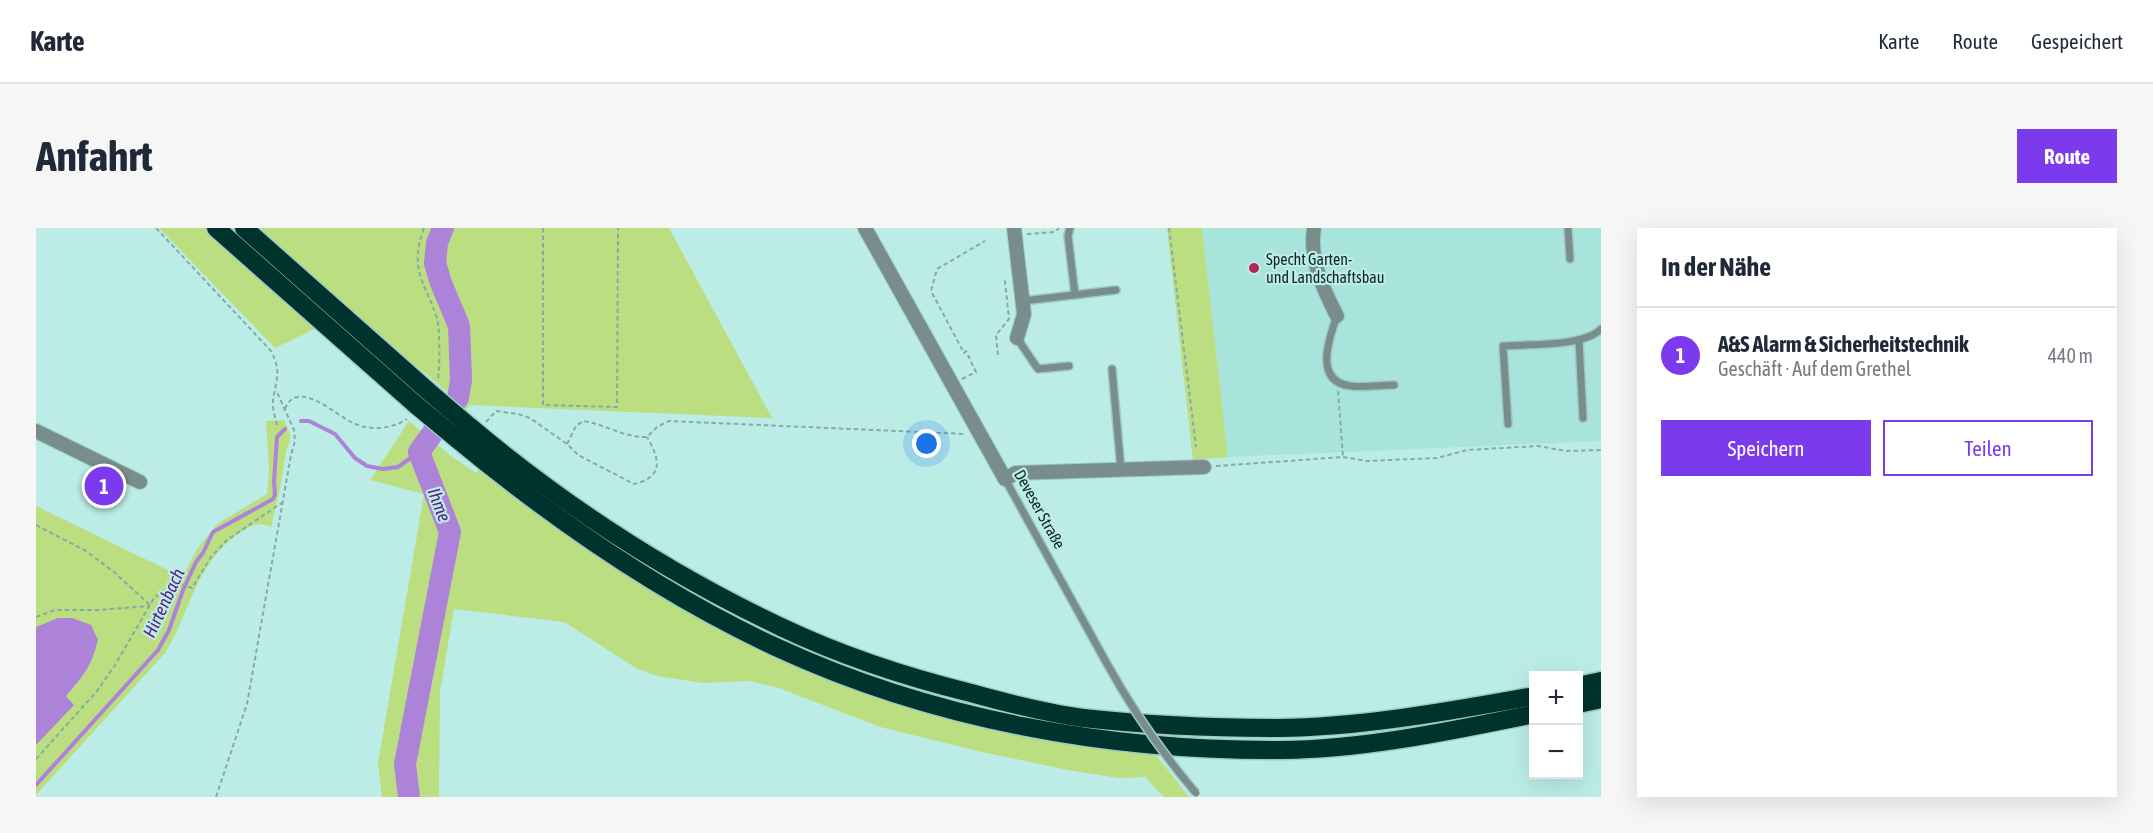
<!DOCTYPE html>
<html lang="de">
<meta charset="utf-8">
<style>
:root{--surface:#fff;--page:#f6f6f7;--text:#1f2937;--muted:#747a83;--line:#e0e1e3;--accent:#7c3aed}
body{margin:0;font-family:"Asap Condensed",sans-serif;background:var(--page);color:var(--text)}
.controls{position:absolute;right:18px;bottom:18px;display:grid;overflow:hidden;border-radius:0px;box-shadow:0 6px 24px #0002}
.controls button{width:54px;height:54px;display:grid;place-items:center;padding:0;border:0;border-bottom:2px solid var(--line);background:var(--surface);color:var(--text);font:30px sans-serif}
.you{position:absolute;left:891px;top:216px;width:21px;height:21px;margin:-15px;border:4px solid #fff;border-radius:50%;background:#1a73e8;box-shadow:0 0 0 9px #1a73e833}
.badge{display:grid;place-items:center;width:39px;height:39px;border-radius:50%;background:var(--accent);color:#fff;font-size:20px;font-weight:700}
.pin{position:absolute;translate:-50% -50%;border:3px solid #fff;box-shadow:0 2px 6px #0006}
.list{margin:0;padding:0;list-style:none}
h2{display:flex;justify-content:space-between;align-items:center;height:78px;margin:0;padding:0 24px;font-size:26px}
h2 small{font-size:20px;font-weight:400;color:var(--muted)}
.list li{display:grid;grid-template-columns:39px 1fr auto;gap:18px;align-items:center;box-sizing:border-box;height:96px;padding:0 24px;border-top:2px solid var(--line)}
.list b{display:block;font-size:22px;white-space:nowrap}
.list p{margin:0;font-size:20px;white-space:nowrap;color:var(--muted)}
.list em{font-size:20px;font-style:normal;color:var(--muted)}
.actions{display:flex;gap:12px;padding:18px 24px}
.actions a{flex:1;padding:14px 0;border:2px solid var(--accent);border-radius:0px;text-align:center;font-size:21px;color:var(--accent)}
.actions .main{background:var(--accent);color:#fff}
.map{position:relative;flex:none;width:1565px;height:569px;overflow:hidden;border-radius:0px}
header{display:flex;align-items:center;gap:36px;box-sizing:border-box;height:84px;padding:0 30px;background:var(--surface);border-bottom:2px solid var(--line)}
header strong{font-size:28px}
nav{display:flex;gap:33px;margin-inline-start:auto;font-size:21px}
.intro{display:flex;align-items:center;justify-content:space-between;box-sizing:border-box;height:144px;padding:0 36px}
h1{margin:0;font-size:42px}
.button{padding:15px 27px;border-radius:0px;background:var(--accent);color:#fff;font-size:21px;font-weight:700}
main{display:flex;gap:36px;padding:0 36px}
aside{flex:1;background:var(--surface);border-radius:0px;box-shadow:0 6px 24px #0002}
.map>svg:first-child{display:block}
.built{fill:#a8e4dc}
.green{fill:#bbde81}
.water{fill:#ad82d9}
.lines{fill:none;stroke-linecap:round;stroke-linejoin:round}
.stream{stroke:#ad82d9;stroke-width:4}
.river{stroke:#ad82d9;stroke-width:22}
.lane-casing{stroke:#9dc9c3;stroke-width:10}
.street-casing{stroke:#9dc9c3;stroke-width:16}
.highway-casing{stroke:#9dc9c3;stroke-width:21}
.path{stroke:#84aca6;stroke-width:2;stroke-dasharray:4.5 3;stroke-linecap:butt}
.lane{stroke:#798e8b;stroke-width:7}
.street{stroke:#798e8b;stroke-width:14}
.highway{stroke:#00322e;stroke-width:18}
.lane-bridge-casing{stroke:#9dc9c3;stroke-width:10;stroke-linecap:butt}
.highway-bridge-casing{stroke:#9dc9c3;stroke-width:21;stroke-linecap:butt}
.lane-bridge{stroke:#798e8b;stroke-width:7}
.highway-bridge{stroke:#00322e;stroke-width:18}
.poi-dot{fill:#b52658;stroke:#bbede6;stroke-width:2}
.labels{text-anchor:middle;stroke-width:4.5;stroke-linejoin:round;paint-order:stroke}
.poi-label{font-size:16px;fill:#132624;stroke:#bbede6;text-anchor:start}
.street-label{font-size:16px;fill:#132624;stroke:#bbede6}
.water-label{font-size:18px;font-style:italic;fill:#5a2086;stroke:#bbede6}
</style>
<header>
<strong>Karte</strong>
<nav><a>Karte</a><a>Route</a><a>Gespeichert</a></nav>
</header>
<div class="intro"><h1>Anfahrt</h1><a class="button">Route</a></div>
<main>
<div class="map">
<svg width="1565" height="569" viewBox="0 0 1565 569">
<rect width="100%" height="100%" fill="#bbede6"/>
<path class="built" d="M1166,0H1565V213L1192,229Z"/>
<g class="green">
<path d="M123,0H173L283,99L239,120Z"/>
<path d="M222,0H633L736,190L434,177L431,181L383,140L381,142Z"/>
<path d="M1131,0H1166L1192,229L1157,232Z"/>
<path d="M248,192L254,206V214L250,223L244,261L235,299C224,293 214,298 205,304C159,335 156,381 129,425L0,567V278L146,349L161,321L181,296L231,266L233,243L230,193Z"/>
<path d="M373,193L415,228L440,245L445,240L599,353L686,402L813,458L877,481L947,496L986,507L1073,522L1120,527L1153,569H1128L1109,549L1082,550L1032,542L946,524L844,499L743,460L713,453L667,455L621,448L600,440L528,394L418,381L404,464L403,569H346L342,535L388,266L334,252Z"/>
</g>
<path class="water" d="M22,390H36L55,397L62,412C55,439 48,447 30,468L38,477L0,517V399Z"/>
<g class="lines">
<g class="stream">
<path d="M265,193H273L299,206L319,230L331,238L347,241L362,239L383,224"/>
<path d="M0,557L122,422L133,402L147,362L160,334L167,325L177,304L237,271L239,267L238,253L241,209L249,201"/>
</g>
<path class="river" d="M373,569L369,536L414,304L383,224L422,170L425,152L423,98L405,55L399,35L401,15L407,0"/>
<g class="lane-casing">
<g id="lane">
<path d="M1034,0L1032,8L1039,67"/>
<path d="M1532,0L1534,31"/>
<path d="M987,73L1080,62"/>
<path d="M1301,88C1293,110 1277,154 1315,158C1328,160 1344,157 1358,157"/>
<path d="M981,110L1002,141L1033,138"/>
<path d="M1543,113L1547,190"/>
<path d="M1076,141L1085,242"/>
<path d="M1472,196L1467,118C1492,116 1547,119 1565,101"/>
<path d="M969,251L1070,434"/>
</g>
</g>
<g class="street-casing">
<g id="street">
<path d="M829,0L969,251L980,245L1168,239"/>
<path d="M978,0L988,86L981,110"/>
<path d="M1278,0C1273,31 1287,61 1301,88"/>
<path d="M0,203L104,254"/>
</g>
</g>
<g class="highway-casing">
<g id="highway">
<path d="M180,0L380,177"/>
<path d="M208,0L392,163"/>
<path d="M433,198C527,277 633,346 745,399C806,428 870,449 935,465C971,475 1009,485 1047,490C1111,497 1177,500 1242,500C1328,499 1413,483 1498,468"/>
<path d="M421,211C520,293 625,366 742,420C898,492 1073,523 1245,522C1330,521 1414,503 1498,486"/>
<path d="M1542,458L1565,453"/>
<path d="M1542,476L1565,471"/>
</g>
</g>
<g class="path">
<path d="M120,0L235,123C246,144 240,151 237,172C236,179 239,189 241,197"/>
<path d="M388,0C373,42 388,52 401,90C404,101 404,139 402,151"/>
<path d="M507,0V177L581,179L582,0"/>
<path d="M1133,0L1160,219"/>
<path d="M991,6L1019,4L1023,0"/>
<path d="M962,127L960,107L973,91L969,53L970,52"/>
<path d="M926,151L940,144L930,123L928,125L895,63L901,41L949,13"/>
<path d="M1302,163L1307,229"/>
<path d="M249,181C261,149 301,188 317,195C334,203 356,201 371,191"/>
<path d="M450,194L460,183L482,186L494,190L531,216L542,227L598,256C628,249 624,231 611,209"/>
<path d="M531,216L540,198L547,193C569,196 588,210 611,209L621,199L633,193L930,206"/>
<path d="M1180,238L1307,229L1331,233L1401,230L1431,222L1502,218L1530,223L1565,222"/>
<path d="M0,297L50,323L78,344L114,377"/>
<path d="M0,389L19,382H62L113,378"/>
<path d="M0,531L61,463L79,437L118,370L139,355H143L156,360L175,329L191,312L247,274"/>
<path d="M180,569L211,476L255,227L259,213L258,202L240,162"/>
</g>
<use href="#lane" class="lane"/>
<use href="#street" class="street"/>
<use href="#highway" class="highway"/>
<g class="lane-bridge-casing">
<path id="lane-bridge" d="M1070,434C1096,481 1125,524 1160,565"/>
</g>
<g class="highway-bridge-casing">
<g id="highway-bridge">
<path d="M392,163L433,198"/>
<path d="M380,177L421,211"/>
</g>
</g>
<use href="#lane-bridge" class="lane-bridge"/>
<use href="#highway-bridge" class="highway-bridge"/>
</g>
<circle class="poi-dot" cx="1218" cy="40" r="6"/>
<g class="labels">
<g class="poi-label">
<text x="1230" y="37">Specht Garten-<tspan x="1230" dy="18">und Landschaftsbau</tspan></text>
</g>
<g class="street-label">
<text transform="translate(1004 281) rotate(61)" y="6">Deveser Straße</text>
</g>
<g class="water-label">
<text transform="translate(403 277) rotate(69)" y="6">Ihme</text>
<text transform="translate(128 375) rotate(-65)" y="6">Hirtenbach</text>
</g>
</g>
</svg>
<div class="controls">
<button>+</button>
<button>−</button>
</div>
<div class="you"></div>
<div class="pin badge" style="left:68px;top:258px">1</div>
</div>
<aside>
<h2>In der Nähe<small></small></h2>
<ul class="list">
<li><span class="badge">1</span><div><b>A&amp;S Alarm &amp; Sicherheitstechnik</b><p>Geschäft · Auf dem Grethel</p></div><em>440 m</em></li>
</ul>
<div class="actions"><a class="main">Speichern</a><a>Teilen</a></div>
</aside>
</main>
